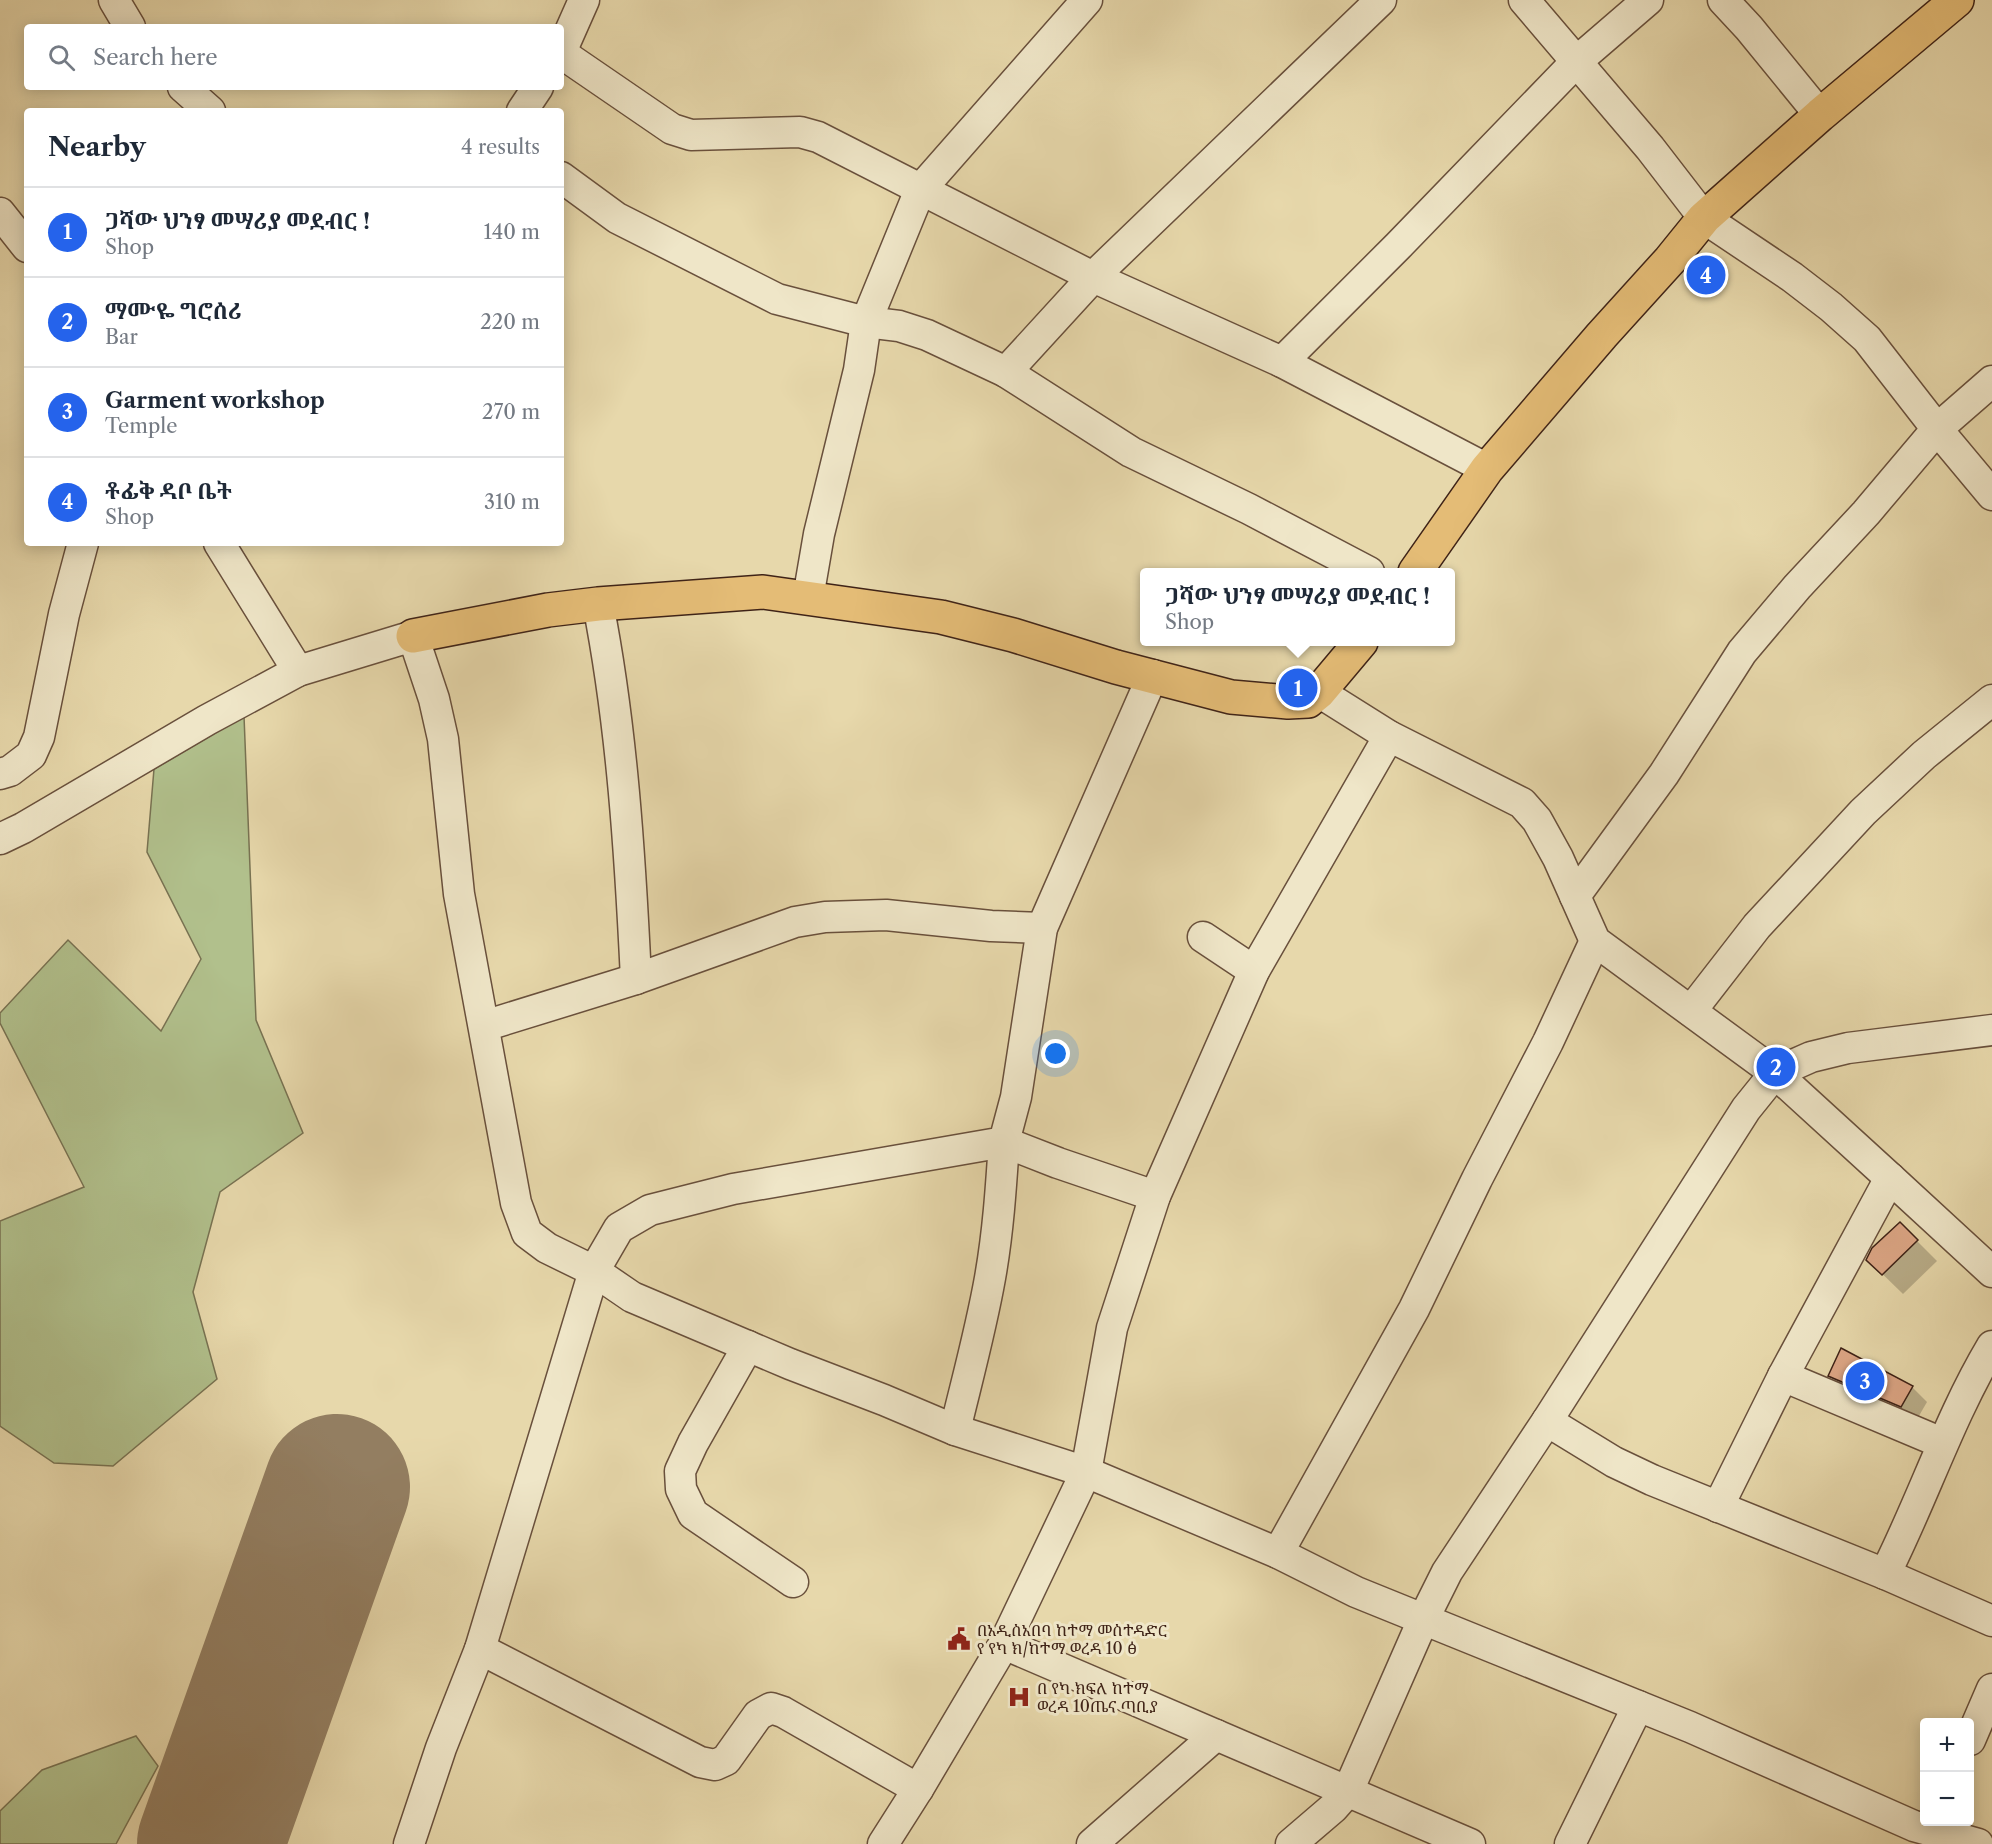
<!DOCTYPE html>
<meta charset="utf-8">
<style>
:root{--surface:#fff;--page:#f2f2f3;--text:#1f2937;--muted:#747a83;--line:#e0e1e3;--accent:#2563eb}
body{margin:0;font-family:"Libre Caslon Text","Noto Serif Ethiopic",serif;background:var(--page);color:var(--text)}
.controls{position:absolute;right:18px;bottom:18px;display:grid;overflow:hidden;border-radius:6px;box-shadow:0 3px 15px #0003}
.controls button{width:54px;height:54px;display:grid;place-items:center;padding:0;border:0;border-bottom:2px solid var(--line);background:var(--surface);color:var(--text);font:30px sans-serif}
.you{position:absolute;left:1056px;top:1054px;width:21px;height:21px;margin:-15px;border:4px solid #fff;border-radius:50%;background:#1a73e8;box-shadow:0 0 0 9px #1a73e833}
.badge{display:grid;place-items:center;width:39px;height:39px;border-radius:50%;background:var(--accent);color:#fff;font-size:20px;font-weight:700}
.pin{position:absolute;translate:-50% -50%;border:3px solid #fff;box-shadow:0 2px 6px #0006}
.popup{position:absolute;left:1140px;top:568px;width:315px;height:78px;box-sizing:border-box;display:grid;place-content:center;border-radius:6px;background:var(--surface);filter:drop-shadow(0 2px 4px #0005);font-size:20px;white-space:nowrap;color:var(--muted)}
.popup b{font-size:22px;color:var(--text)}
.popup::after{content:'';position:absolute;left:50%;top:100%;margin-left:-12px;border:12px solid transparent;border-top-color:var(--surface)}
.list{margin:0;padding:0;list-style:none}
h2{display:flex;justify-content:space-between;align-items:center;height:78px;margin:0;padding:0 24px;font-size:26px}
h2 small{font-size:20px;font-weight:400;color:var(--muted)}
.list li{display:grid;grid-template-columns:39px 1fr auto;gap:18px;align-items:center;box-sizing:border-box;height:90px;padding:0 24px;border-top:2px solid var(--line)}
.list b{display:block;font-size:22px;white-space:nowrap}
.list p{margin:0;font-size:20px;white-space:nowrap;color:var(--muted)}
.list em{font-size:20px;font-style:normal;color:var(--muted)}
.icon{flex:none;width:33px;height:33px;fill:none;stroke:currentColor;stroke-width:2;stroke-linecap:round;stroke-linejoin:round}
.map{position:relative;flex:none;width:1992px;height:1844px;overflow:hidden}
.search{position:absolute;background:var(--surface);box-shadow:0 3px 15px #0003;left:24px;top:24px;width:540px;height:66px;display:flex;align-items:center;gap:15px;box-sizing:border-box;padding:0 21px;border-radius:6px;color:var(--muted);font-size:22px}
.panel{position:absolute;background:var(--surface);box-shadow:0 3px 15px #0003;left:24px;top:108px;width:540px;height:438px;border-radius:6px}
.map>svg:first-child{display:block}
.green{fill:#b1c08c;stroke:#787252;stroke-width:1.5}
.shadow{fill:#0003}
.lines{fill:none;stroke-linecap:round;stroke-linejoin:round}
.runway{stroke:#937e61;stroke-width:146}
.building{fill:#dca685;stroke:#3f2317;stroke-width:1.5}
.minor-casing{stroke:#69503c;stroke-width:33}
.major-casing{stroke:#3f2317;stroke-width:36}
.minor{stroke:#efe6c8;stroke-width:30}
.major{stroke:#e4bc76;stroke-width:33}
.labels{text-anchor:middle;stroke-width:6;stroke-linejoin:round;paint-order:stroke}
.poi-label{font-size:16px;fill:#3f2317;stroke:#efe6c8;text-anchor:start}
</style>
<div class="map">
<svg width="1992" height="1844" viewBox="0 0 1992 1844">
<rect width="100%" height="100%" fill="#e7d8ab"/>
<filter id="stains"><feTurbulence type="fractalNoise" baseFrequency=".00333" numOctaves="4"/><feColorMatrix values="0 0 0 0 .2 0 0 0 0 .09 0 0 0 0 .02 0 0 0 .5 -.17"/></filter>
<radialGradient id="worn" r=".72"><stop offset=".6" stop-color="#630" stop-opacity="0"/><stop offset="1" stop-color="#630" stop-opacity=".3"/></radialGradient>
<g class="green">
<path d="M244,716L256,1020L303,1133L220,1192L193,1292L217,1379L113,1466L54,1463L0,1426V1221L84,1187L0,1023V1013L68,940L161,1031L201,959L147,852L154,769Z"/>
<path d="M136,1736L158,1766L116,1844H0V1811L42,1770Z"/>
</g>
<g class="shadow">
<path d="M1900,1224L1937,1261L1903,1294L1867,1259Z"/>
<path d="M1841,1350L1912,1387L1927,1402L1916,1421L1845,1391L1830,1376Z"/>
</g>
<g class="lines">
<path class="runway" d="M210,1844L337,1487"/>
</g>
<g class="building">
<path d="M1900,1222L1918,1240L1882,1275L1866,1260L1872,1248Z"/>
<path d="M1841,1348L1913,1386L1901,1407L1828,1376Z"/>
</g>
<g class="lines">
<g class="minor-casing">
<g id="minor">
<path d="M114,0L130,27"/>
<path d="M1524,0L1650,148L1704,218L1792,277L1831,307L1867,339L1937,429L1992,495"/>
<path d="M1723,0L1749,28L1820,115"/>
<path d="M561,52L584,0"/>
<path d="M561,53L672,129L691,135L800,132L818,137L1093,277L1282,362L1487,469"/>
<path d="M183,87L210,111"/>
<path d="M522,111L538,87"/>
<path d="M561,177L617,218L777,299L866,322L899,326L927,335L1006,372L1131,452L1249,509L1369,572"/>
<path d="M0,213L27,247"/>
<path d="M1282,362L1398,246L1576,62L1648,0"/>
<path d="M1006,372L1093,277L1381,0"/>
<path d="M219,543L298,671"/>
<path d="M808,598L819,534L859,370L866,322L920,190L1087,0"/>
<path d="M598,604C622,727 630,853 636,979"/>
<path d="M1319,692L1389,736L1522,803L1537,820L1558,858L1595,941L1775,1073L1890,1178"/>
<path d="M0,774L10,771L31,755L39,737L64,614L83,543"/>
<path d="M0,839L23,828L207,720L298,671L413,636L434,699L443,739L459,894L516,1203L527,1233L547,1248L594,1271L632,1297L790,1364L884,1400L955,1430L1086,1472L1278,1553L1356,1592L1690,1727L1914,1826L1978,1844"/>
<path d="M1575,896L1664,774L1742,652L1797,587L1866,513L1937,429L1992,381"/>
<path d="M1203,937L1254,971"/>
<path d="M1691,1011L1757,926L1863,812L1924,755L1992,700"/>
<path d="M484,1026L636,979L795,922L825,917L886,915L991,926L1042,928"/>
<path d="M1992,1030L1848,1048L1811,1057L1775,1073L1746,1109L1547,1421L1614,1462L1652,1480L1885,1574L1992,1621"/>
<path d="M748,1346L693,1443L680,1471L681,1489L693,1514L793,1582"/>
<path d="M1783,1376L1942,1443"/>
<path d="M955,1430C967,1380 981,1329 990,1278C998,1233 1001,1188 1004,1142L1058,1163L1155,1196"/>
<path d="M1718,1507L1783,1376L1890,1178L1992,1272"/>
<path d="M1278,1553L1414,1309L1477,1179L1548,1042L1595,941"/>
<path d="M1885,1574C1923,1499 1949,1418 1992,1346"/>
<path d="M1004,1644L1470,1844"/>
<path d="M480,1649L700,1762L715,1765L726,1760L758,1715L771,1708L783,1712L918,1789"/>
<path d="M1970,1740L1992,1689"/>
<path d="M409,1844L441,1748L480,1649L594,1271L619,1228L650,1210L733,1189L1004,1142L1016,1097L1042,928L1153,675"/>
<path d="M883,1844L918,1789L1004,1644L1086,1472L1112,1328L1155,1196L1254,971L1389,736"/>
<path d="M1092,1844L1216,1735"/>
<path d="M1291,1844L1333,1808L1348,1791L1423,1620L1447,1572L1547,1421"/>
<path d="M1570,1844L1638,1706"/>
</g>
</g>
<g class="major-casing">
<g id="major">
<path d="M1415,572L1487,469L1602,335L1670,260L1704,218L1820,115L1957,0"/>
<path d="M413,636L548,610L598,604L763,592L941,617L1013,635L1116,667L1231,697L1288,702L1308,701L1319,692L1361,642"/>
</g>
</g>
<use href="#minor" class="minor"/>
<use href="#major" class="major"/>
</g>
<defs>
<g id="civic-bare" transform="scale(1.8)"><path d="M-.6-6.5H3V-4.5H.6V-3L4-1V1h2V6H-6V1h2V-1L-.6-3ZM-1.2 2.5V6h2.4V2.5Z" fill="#8f2418" stroke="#efe6c8" stroke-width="2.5" paint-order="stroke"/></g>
<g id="hospital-bare" transform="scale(1.8)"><path d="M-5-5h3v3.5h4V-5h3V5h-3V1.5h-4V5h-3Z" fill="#8f2418" stroke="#efe6c8" stroke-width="2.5" paint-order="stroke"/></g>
</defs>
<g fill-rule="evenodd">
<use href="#civic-bare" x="959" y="1639"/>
<use href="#hospital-bare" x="1019" y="1697"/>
</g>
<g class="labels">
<g class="poi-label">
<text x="977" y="1636">በአዲስአበባ ከተማ መስተዳድር<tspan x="977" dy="18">የ የካ ክ/ከተማ ወረዳ 10 ፅ</tspan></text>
<text x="1037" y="1694">በ የካ ክፍለ ከተማ<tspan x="1037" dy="18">ወረዳ 10ጤና ጣቢያ</tspan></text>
</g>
</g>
<rect width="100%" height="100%" filter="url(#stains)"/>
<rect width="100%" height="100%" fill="url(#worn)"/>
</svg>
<div class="controls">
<button>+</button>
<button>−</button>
</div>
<div class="you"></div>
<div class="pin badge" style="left:1298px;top:688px">1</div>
<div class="popup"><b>ጋሻው ህንፃ መሣሪያ መደብር !</b>Shop</div>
<div class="pin badge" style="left:1776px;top:1067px">2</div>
<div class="pin badge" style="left:1865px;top:1381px">3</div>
<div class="pin badge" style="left:1706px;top:275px">4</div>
<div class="search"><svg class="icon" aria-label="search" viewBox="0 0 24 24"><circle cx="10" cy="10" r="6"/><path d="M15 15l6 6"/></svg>Search here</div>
<section class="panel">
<h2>Nearby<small>4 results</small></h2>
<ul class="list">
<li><span class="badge">1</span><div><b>ጋሻው ህንፃ መሣሪያ መደብር !</b><p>Shop</p></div><em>140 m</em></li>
<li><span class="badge">2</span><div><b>ማሙዬ ግሮሰሪ</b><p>Bar</p></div><em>220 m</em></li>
<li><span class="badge">3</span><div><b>Garment workshop</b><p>Temple</p></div><em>270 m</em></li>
<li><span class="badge">4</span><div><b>ቶፊቅ ዳቦ ቤት</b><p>Shop</p></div><em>310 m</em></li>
</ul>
</section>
</div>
